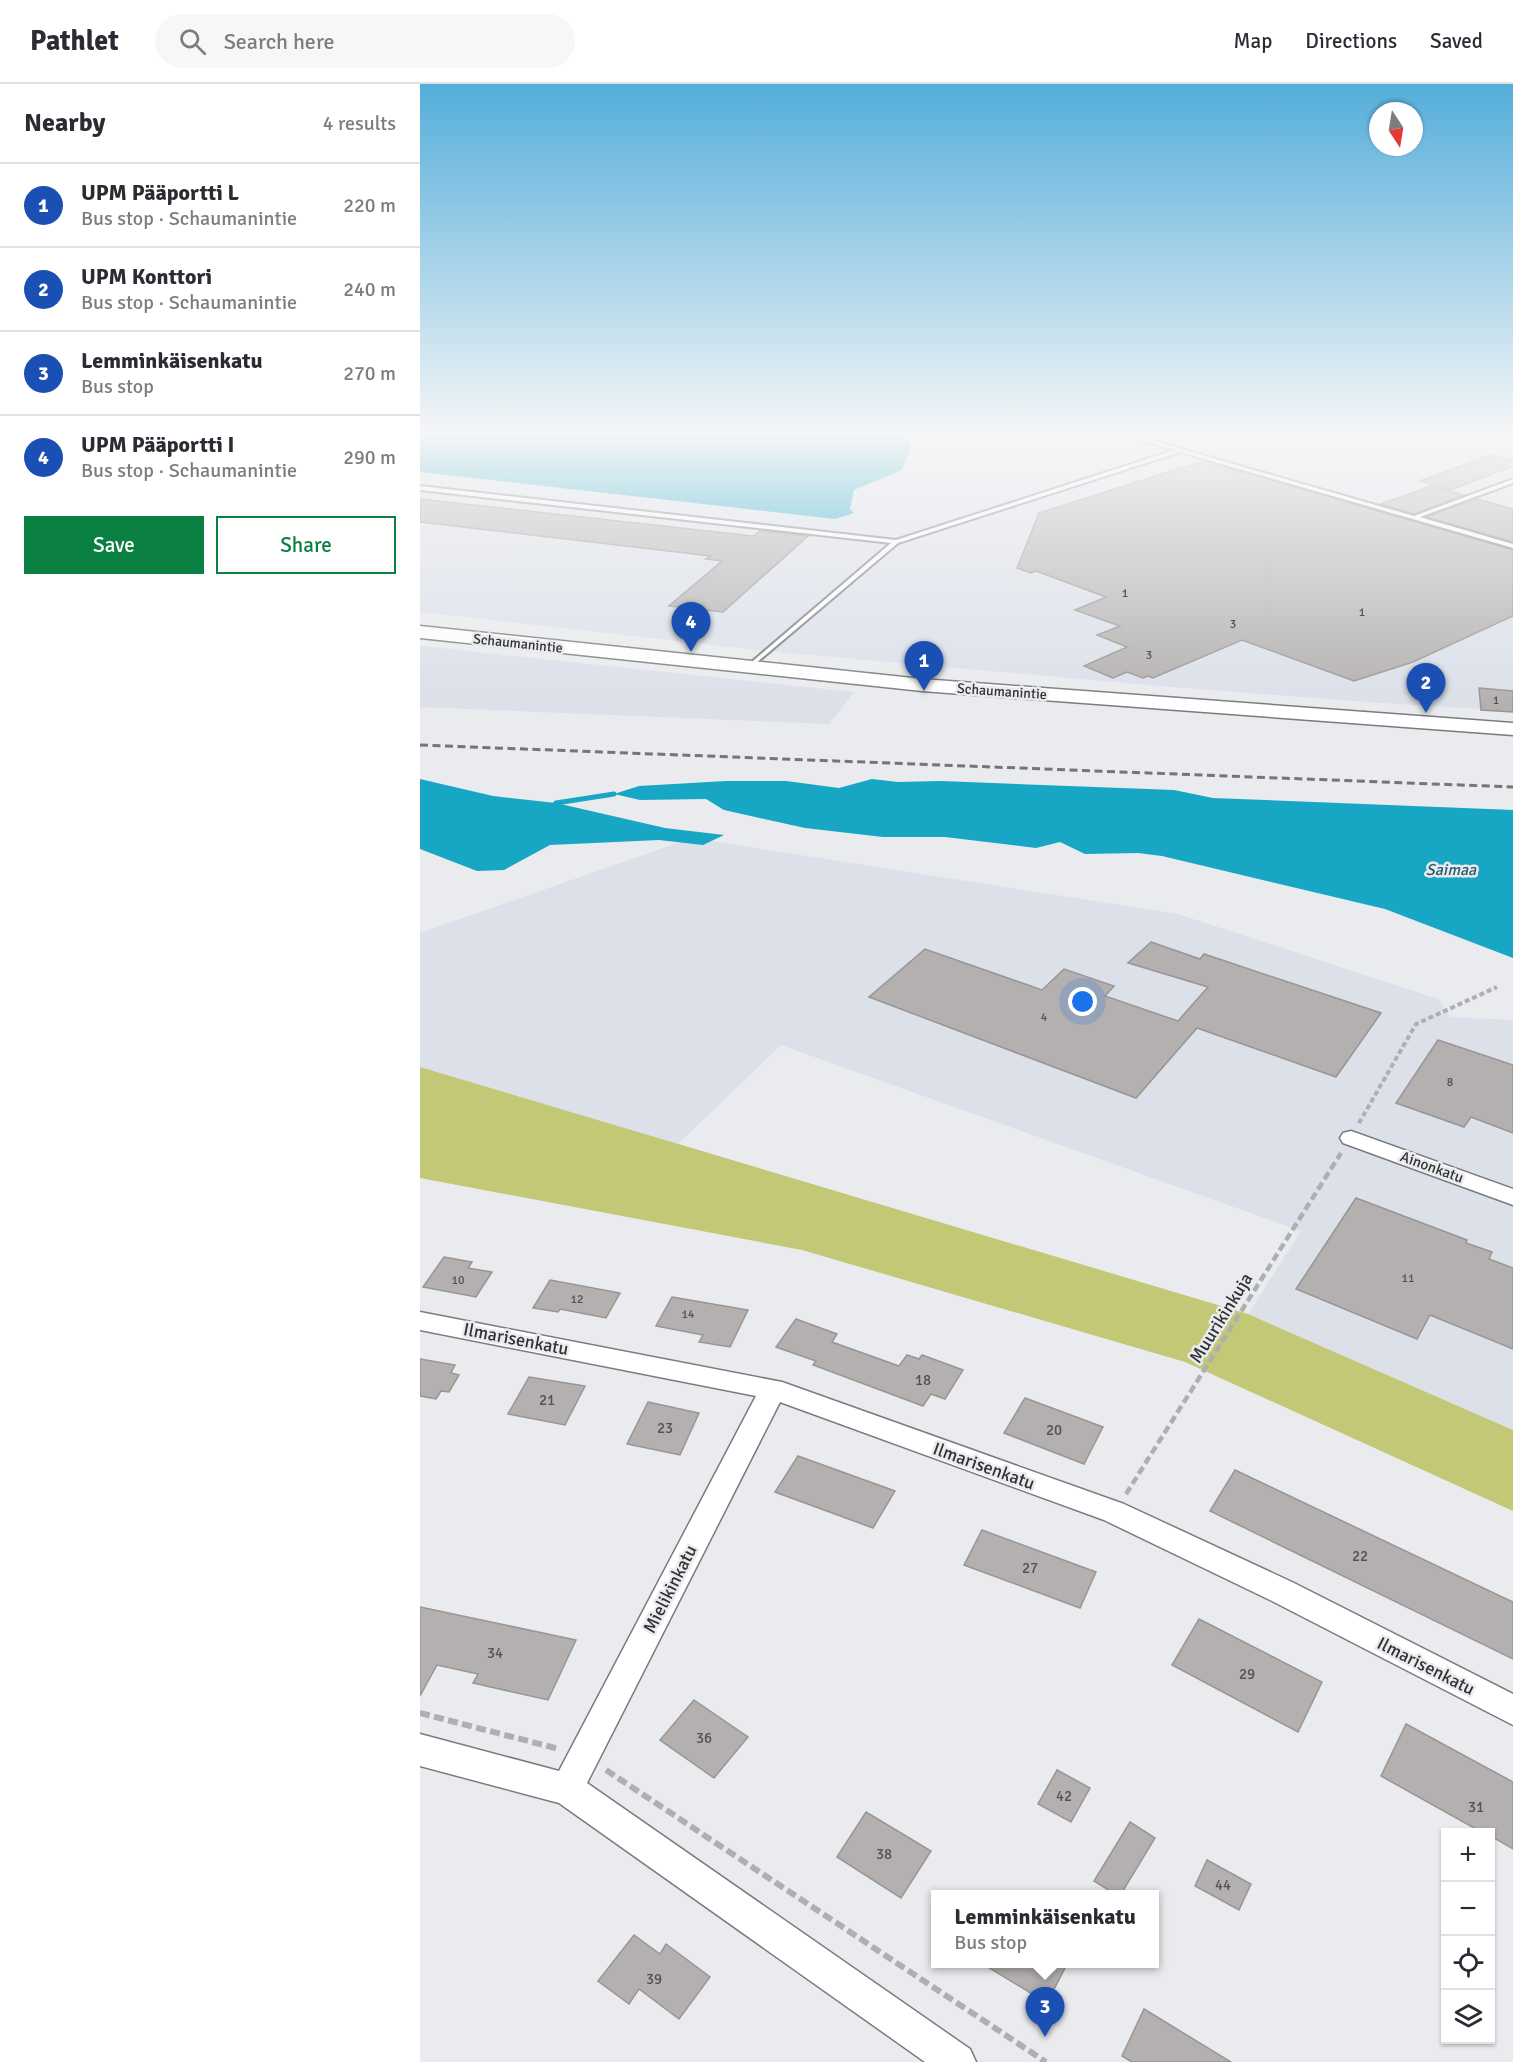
<!DOCTYPE html>
<meta charset="utf-8">
<style>
:root{--surface:#fff;--page:#f7f7f7;--text:#2b2b33;--muted:#7c7c81;--line:#e1e1e2;--accent:#0b8043}
body{margin:0;font-family:Signika,sans-serif;background:var(--page);color:var(--text)}
.controls{position:absolute;right:18px;bottom:18px;display:grid;overflow:hidden;border-radius:0px;box-shadow:0 2px 4px #0004}
.controls button{width:54px;height:54px;display:grid;place-items:center;padding:0;border:0;border-bottom:2px solid var(--line);background:var(--surface);color:var(--text);font:30px sans-serif}
.compass{position:absolute;left:949px;top:18px;width:54px;height:54px;border-radius:50%;background:var(--surface);box-shadow:0 2px 4px #0004;rotate:168deg}
.you{position:absolute;left:663px;top:918px;width:21px;height:21px;margin:-15px;border:4px solid #fff;border-radius:50%;background:#1a73e8;box-shadow:0 0 0 9px #1a73e833}
.badge{display:grid;place-items:center;width:39px;height:39px;border-radius:50%;background:var(--accent);color:#fff;font-size:20px;font-weight:700}
.pin{position:absolute;translate:-50% -50px;filter:drop-shadow(0 2px 3px #0008)}
.pin::after{content:'';position:absolute;top:32px;width:21px;height:18px;background:inherit;clip-path:polygon(0 0,100% 0,50% 100%)}
.popup{position:absolute;left:511px;top:1806px;width:228px;height:78px;box-sizing:border-box;display:grid;place-content:center;border-radius:0px;background:var(--surface);filter:drop-shadow(0 2px 4px #0005);font-size:20px;white-space:nowrap;color:var(--muted)}
.popup b{font-size:22px;color:var(--text)}
.popup::after{content:'';position:absolute;left:50%;top:100%;margin-left:-12px;border:12px solid transparent;border-top-color:var(--surface)}
.list{margin:0;padding:0;list-style:none}
h2{display:flex;justify-content:space-between;align-items:center;height:78px;margin:0;padding:0 24px;font-size:26px}
h2 small{font-size:20px;font-weight:400;color:var(--muted)}
.list li{display:grid;grid-template-columns:39px 1fr auto;gap:18px;align-items:center;box-sizing:border-box;height:84px;padding:0 24px;border-top:2px solid var(--line)}
.list b{display:block;font-size:22px;white-space:nowrap}
.list p{margin:0;font-size:20px;white-space:nowrap;color:var(--muted)}
.list em{font-size:20px;font-style:normal;color:var(--muted)}
.actions{display:flex;gap:12px;padding:18px 24px}
.actions a{flex:1;padding:14px 0;border:2px solid var(--accent);border-radius:0px;text-align:center;font-size:21px;color:var(--accent)}
.actions .main{background:var(--accent);color:#fff}
.icon{flex:none;width:33px;height:33px;fill:none;stroke:currentColor;stroke-width:2;stroke-linecap:round;stroke-linejoin:round}
.map{position:relative;flex:none;width:1093px;height:1978px;overflow:hidden}
header{display:flex;align-items:center;gap:36px;box-sizing:border-box;height:84px;padding:0 30px;background:var(--surface);border-bottom:2px solid var(--line)}
header strong{font-size:28px}
nav{display:flex;gap:33px;margin-inline-start:auto;font-size:21px}
.search{width:420px;height:54px;background:var(--page);display:flex;align-items:center;gap:15px;box-sizing:border-box;padding:0 21px;border-radius:33px;color:var(--muted);font-size:22px}
main{display:flex}
aside{flex:1;background:var(--surface)}
.map>svg:first-child{display:block}
.built{fill:#dbe0e9}
.green{fill:#c3c876}
.water{fill:#17a6c4}
.lines{fill:none;stroke-linecap:round;stroke-linejoin:round}
.stream{stroke:#17a6c4;stroke-width:5}
.building{fill:#b3b0af;stroke:#989594;stroke-width:1.5}
.lane-casing{stroke:#7a7b7e;stroke-width:4}
.street-casing{stroke:#7a7b7e;stroke-width:3}
.secondary-casing{stroke:#7a7b7e;stroke-width:3}
.path-far2{stroke:#aeafb2;stroke-width:4;stroke-dasharray:5 3;stroke-linecap:butt}
.path-far1{stroke:#aeafb2;stroke-width:4.5;stroke-dasharray:8 4;stroke-linecap:butt}
.path{stroke:#aeafb2;stroke-width:6;stroke-dasharray:10 4.5;stroke-linecap:butt}
.lane{fill:#fff;fill-rule:evenodd}
.street{fill:#fff;fill-rule:evenodd}
.secondary{fill:#fff;fill-rule:evenodd}
.rail{stroke:#747577;stroke-width:3;stroke-dasharray:8 4.5;stroke-linecap:butt}
.labels{text-anchor:middle;stroke-width:5;stroke-linejoin:round;paint-order:stroke}
.number-label{font-size:12px;fill:#525252}
.far-street-label{font-size:14px;fill:#313233;stroke:#eaebee}
.street-label{font-size:15px;fill:#313233;stroke:#eaebee}
.near-number-label{font-size:15px;fill:#525252}
.water-label{font-size:16px;font-style:italic;fill:#295c6a;stroke:#eaebee}
.near-street-label{font-size:18px;fill:#313233;stroke:#eaebee}
</style>
<header>
<strong>Pathlet</strong>
<div class="search"><svg class="icon" aria-label="search" viewBox="0 0 24 24"><circle cx="10" cy="10" r="6"/><path d="M15 15l6 6"/></svg>Search here</div>
<nav><a>Map</a><a>Directions</a><a>Saved</a></nav>
</header>
<main>
<aside>
<h2>Nearby<small>4 results</small></h2>
<ul class="list">
<li><span class="badge" style="background:#1a4fb4">1</span><div><b>UPM Pääportti L</b><p>Bus stop · Schaumanintie</p></div><em>220 m</em></li>
<li><span class="badge" style="background:#1a4fb4">2</span><div><b>UPM Konttori</b><p>Bus stop · Schaumanintie</p></div><em>240 m</em></li>
<li><span class="badge" style="background:#1a4fb4">3</span><div><b>Lemminkäisenkatu</b><p>Bus stop</p></div><em>270 m</em></li>
<li><span class="badge" style="background:#1a4fb4">4</span><div><b>UPM Pääportti I</b><p>Bus stop · Schaumanintie</p></div><em>290 m</em></li>
</ul>
<div class="actions"><a class="main">Save</a><a>Share</a></div>
</aside>
<div class="map">
<svg width="1093" height="1978" viewBox="0 0 1093 1978">
<rect width="100%" height="100%" fill="#eaebee"/>
<g class="built">
<path d="M479,346H1070L1093,358V627L961,619L739,602L346,567L0,528V388L415,435L434,428L430,425L434,406L482,386L488,352Z"/>
<path d="M0,562L434,608L409,640L0,623Z"/>
<path d="M272,754L758,830L1018,915L1030,933L1093,936V1346L828,1230L881,1147L361,961L258,1060L0,983V849Z"/>
</g>
<path class="green" d="M0,983L828,1230L1093,1346V1427L765,1278L382,1166L0,1094Z"/>
<g class="water">
<path d="M0,346H479L488,352L490,366L482,386L434,406L430,425L434,429L415,435L0,388Z"/>
<path d="M0,695L73,712L136,719L245,744L304,751L283,761L239,756L130,761L84,786L57,787L0,765Z"/>
<path d="M452,695L478,698L521,697L754,706L793,714L1093,726V874L965,825L742,772L718,769L665,770L640,758L616,764L525,753H463L385,744L304,726L286,715L220,716L194,710L219,702L306,697H366L419,704Z"/>
</g>
<g class="lines">
<path class="stream" d="M136,719L194,710"/>
</g>
<g class="building">
<path d="M1070,371L1093,377V382L1031,406L1000,397Z"/>
<path d="M783,377L1093,466V532L993,578L934,597L822,556L733,594L728,592L723,594L707,588L693,594L664,582L707,563L677,551L700,542L655,526L686,513L616,487L611,489L597,484L619,429Z"/>
<path d="M1011,402L1044,411L994,430L961,420Z"/>
<path d="M0,415L333,452L340,447L388,452L303,528L249,522L302,477L286,475L291,472L0,438Z"/>
<path d="M1057,415L1093,425V458L1007,433Z"/>
<path d="M1059,604L1093,607V628L1061,626Z"/>
<path d="M731,858L780,875L784,870L961,929L916,993L777,944L716,1014L449,913L505,865L622,906L644,885L694,902L685,912L758,937L788,903L708,879Z"/>
<path d="M1018,956L1093,981V1049L1051,1033L1044,1043L976,1019Z"/>
<path d="M936,1114L1047,1156L1046,1159L1072,1168L1069,1175L1093,1184V1265L1010,1231L997,1255L876,1205Z"/>
<path d="M24,1173L52,1178L48,1184L72,1188L56,1213L3,1203Z"/>
<path d="M130,1196L200,1209L186,1234L140,1225L138,1228L113,1224Z"/>
<path d="M252,1213L328,1226L310,1263L279,1258L283,1251L236,1242Z"/>
<path d="M376,1235L417,1250L412,1258L479,1282L487,1271L499,1275L502,1271L543,1286L525,1315L511,1310L503,1322L393,1281L396,1277L356,1263Z"/>
<path d="M0,1275L35,1281L31,1289L39,1291L29,1308L21,1307L16,1315L0,1312Z"/>
<path d="M109,1293L165,1302L145,1341L88,1330Z"/>
<path d="M605,1314L683,1343L664,1380L584,1349Z"/>
<path d="M228,1318L279,1329L260,1371L207,1360Z"/>
<path d="M378,1372L475,1407L453,1444L355,1408Z"/>
<path d="M815,1386L1093,1518V1575L790,1427Z"/>
<path d="M562,1446L676,1488L660,1524L544,1481Z"/>
<path d="M0,1523L156,1556L128,1616L53,1599L58,1590L17,1581L0,1612Z"/>
<path d="M779,1535L902,1598L878,1648L752,1581Z"/>
<path d="M274,1616L328,1653L294,1694L240,1656Z"/>
<path d="M986,1640L1093,1698V1765L1071,1752V1749H1063L961,1692Z"/>
<path d="M637,1686L670,1704L651,1738L618,1720Z"/>
<path d="M446,1728L511,1767L481,1814L417,1773Z"/>
<path d="M710,1738L735,1754L701,1810H695L674,1797Z"/>
<path d="M787,1776L831,1800L819,1826L775,1802Z"/>
<path d="M214,1851L240,1870L246,1860L290,1893L259,1935L219,1905L209,1920L178,1897Z"/>
<path d="M563,1880H647L627,1919Z"/>
<path d="M724,1925L811,1978H712L702,1972Z"/>
</g>
<g class="lines">
<g class="lane-casing">
<path id="lane" d="M687,346H695L994,432L1093,395V399L1000,433L1093,460V464L760,368L478,459L329,585L325,583L327,582L471,459L0,406V402L476,456L755,366Z"/>
</g>
<g class="street-casing">
<g id="street">
<path d="M931,1047L1093,1105V1121L923,1059L920,1054L923,1049Z"/>
<path d="M0,1228L362,1298L704,1420L874,1499L1093,1610V1641L852,1517L684,1436L360,1318L167,1699L550,1965L556,1978H505L139,1719L0,1682V1650L139,1687L336,1312L0,1246Z"/>
</g>
</g>
<g class="secondary-casing">
<path id="secondary" d="M0,542L502,595L1093,639V651L502,607L0,554Z"/>
</g>
<path class="path-far2" d="M939,1039L996,940L1077,903"/>
<path class="path-far1" d="M706,1410L921,1069"/>
<g class="path">
<path d="M0,1629L139,1665"/>
<path d="M186,1686L626,1978"/>
</g>
<use href="#lane" class="lane"/>
<use href="#street" class="street"/>
<use href="#secondary" class="secondary"/>
<path class="rail" d="M0,661L1093,703"/>
</g>
<linearGradient id="sky" x2="0" y2="1"><stop stop-color="#54aeda"/><stop offset="0.56" stop-color="#f6f6f7"/><stop offset="1" stop-color="#f6f6f7" stop-opacity="0"/></linearGradient>
<rect width="1093" height="623" fill="url(#sky)"/>
<g class="labels">
<g class="number-label">
<text x="705" y="513">1</text>
<text x="942" y="532">1</text>
<text x="813" y="544">3</text>
<text x="729" y="575">3</text>
<text x="1076" y="620">1</text>
<text x="624" y="937">4</text>
<text x="1030" y="1002">8</text>
<text x="988" y="1198">11</text>
<text x="38" y="1200">10</text>
<text x="157" y="1219">12</text>
<text x="268" y="1234">14</text>
</g>
<g class="far-street-label">
<text transform="translate(98 559) rotate(6)" y="5">Schaumanintie</text>
<text transform="translate(582 607) rotate(4)" y="5">Schaumanintie</text>
</g>
<g class="street-label">
<text transform="translate(1012 1083) rotate(20)" y="5">Ainonkatu</text>
</g>
<g class="near-number-label">
<text x="503" y="1301">18</text>
<text x="127" y="1321">21</text>
<text x="245" y="1349">23</text>
<text x="634" y="1351">20</text>
<text x="940" y="1477">22</text>
<text x="610" y="1489">27</text>
<text x="75" y="1574">34</text>
<text x="827" y="1595">29</text>
<text x="284" y="1659">36</text>
<text x="644" y="1717">42</text>
<text x="1056" y="1728">31</text>
<text x="464" y="1775">38</text>
<text x="803" y="1806">44</text>
<text x="234" y="1900">39</text>
</g>
<g class="water-label">
<text x="1031" y="791">Saimaa</text>
</g>
<g class="near-street-label">
<text transform="translate(801 1234) rotate(-58)" y="6">Muurikinkuja</text>
<text transform="translate(96 1255) rotate(11)" y="6">Ilmarisenkatu</text>
<text transform="translate(564 1382) rotate(20)" y="6">Ilmarisenkatu</text>
<text transform="translate(250 1505) rotate(-63)" y="6">Mielikinkatu</text>
<text transform="translate(1006 1582) rotate(27)" y="6">Ilmarisenkatu</text>
</g>
</g>
</svg>
<div class="controls">
<button>+</button>
<button>−</button>
<button><svg class="icon" aria-label="locate" viewBox="0 0 24 24"><circle cx="12" cy="12" r="6"/><path d="M12 2v4M12 18v4M2 12h4M18 12h4"/></svg></button>
<button><svg class="icon" aria-label="layers" viewBox="0 0 24 24"><path d="M12 4l9 5-9 5-9-5zM3 14l9 5 9-5"/></svg></button>
</div>
<svg class="compass" viewBox="-18 -18 36 36"><path d="M0-13l5 13h-10z" fill="#e53935"/><path d="M0 13l5-13h-10z" fill="#7c7c81"/></svg>
<div class="you"></div>
<div class="pin badge" style="left:504px;top:607px;background:#1a4fb4">1</div>
<div class="pin badge" style="left:1006px;top:629px;background:#1a4fb4">2</div>
<div class="pin badge" style="left:625px;top:1953px;background:#1a4fb4">3</div>
<div class="popup"><b>Lemminkäisenkatu</b>Bus stop</div>
<div class="pin badge" style="left:271px;top:568px;background:#1a4fb4">4</div>
</div>
</main>
